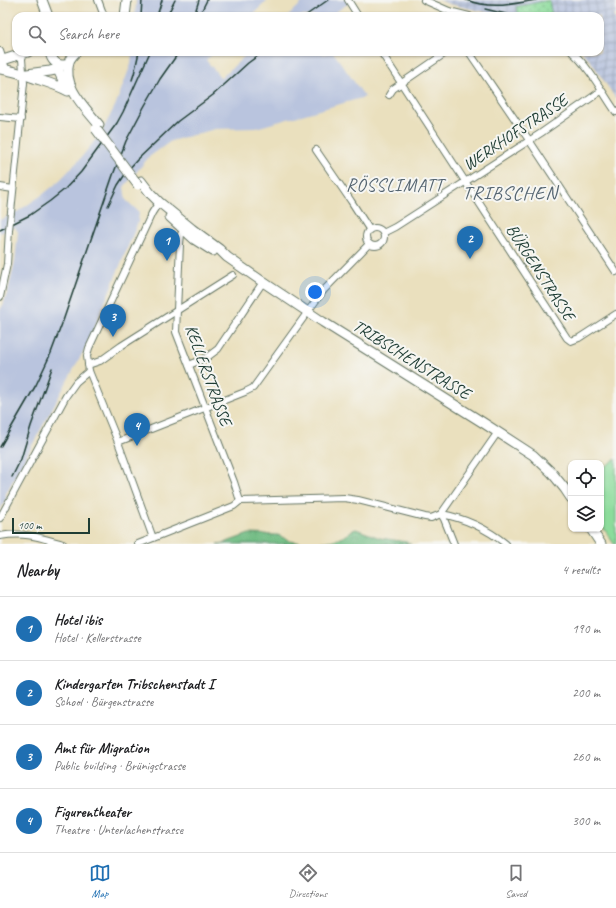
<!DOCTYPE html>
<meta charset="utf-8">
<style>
:root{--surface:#fff;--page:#f2f2f2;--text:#202124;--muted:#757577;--line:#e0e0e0;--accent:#1f6fb2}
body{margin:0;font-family:Caveat,sans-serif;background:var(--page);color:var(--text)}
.controls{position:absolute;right:12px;bottom:12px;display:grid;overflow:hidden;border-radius:8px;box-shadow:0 1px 3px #0004}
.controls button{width:36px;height:36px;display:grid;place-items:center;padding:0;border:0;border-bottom:1px solid var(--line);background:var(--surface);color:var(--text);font:20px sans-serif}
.scale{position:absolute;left:12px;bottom:10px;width:78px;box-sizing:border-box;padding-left:4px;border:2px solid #1f3d34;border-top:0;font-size:11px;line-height:14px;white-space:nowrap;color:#1f3d34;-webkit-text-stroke:3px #f6f6f2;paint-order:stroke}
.you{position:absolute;left:315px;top:292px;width:14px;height:14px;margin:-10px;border:3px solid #fff;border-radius:50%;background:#1a73e8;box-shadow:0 0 0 6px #1a73e833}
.badge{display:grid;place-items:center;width:26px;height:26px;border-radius:50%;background:var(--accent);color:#fff;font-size:13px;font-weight:700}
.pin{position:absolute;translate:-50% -33px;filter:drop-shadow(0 1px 2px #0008)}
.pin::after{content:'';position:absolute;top:21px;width:14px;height:12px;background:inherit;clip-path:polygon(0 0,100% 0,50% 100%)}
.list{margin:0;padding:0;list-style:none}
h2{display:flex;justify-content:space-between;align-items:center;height:52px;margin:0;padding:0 16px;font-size:17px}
h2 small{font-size:13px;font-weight:400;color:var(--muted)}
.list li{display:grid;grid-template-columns:26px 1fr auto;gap:12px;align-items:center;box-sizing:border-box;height:64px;padding:0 16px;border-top:1px solid var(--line)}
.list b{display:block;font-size:15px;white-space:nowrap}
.list p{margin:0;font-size:13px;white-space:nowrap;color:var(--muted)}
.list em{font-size:13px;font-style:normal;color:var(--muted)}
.icon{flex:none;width:22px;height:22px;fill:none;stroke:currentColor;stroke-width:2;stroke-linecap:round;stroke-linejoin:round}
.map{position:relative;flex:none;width:616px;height:544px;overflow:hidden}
.search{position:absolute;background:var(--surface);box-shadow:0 1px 3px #0004;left:12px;right:12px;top:12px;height:44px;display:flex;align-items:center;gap:10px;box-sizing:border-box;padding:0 14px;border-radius:12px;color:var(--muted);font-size:15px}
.sheet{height:308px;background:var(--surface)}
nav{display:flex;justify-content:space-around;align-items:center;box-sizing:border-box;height:56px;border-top:1px solid var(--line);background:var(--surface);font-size:11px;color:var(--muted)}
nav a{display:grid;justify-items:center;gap:2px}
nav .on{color:var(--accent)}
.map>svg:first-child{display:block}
.industrial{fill:url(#industrial-grid)}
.railway{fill:#b9c4de}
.green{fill:#8cdc9b;stroke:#568c68}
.forest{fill:url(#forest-crowns);stroke:#487c5c}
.park{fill:url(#park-dots);stroke:#568c68}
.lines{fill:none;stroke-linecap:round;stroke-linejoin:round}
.street-casing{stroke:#667664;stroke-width:8}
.secondary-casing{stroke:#667664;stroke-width:11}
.street{stroke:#fff;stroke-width:6}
.secondary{stroke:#fff;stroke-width:9}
.rail{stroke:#1f3d34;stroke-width:1.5}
.street-bridge-casing{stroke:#667664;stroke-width:8;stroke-linecap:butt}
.secondary-bridge-casing{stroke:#667664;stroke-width:11;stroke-linecap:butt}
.street-bridge{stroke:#fff;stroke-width:6}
.secondary-bridge{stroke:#fff;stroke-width:9}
.labels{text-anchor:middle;stroke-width:4;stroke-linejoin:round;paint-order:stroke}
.street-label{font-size:17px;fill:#1f3d34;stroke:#f6f6f2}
.neighbourhood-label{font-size:18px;letter-spacing:1px;fill:#566672;stroke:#f6f6f2}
.quarter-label{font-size:19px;letter-spacing:1px;fill:#566672;stroke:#f6f6f2}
</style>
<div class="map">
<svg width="616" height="544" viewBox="0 0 616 544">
<defs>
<pattern id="industrial-grid" width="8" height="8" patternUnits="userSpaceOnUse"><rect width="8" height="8" fill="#b9c4de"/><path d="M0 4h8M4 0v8" fill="none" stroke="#96a0b5"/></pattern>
<pattern id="forest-crowns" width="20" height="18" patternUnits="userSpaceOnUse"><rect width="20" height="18" fill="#71bc83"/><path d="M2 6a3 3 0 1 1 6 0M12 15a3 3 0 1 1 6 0" fill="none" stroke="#5c9a6c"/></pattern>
<pattern id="park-dots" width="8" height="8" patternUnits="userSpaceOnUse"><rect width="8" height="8" fill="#8cdc9b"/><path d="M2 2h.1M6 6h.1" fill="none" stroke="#72b47f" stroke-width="1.8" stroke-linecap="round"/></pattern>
</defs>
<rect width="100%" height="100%" fill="#f6f6f2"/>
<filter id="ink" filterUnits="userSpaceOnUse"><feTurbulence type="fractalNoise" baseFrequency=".025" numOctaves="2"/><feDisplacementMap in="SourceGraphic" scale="8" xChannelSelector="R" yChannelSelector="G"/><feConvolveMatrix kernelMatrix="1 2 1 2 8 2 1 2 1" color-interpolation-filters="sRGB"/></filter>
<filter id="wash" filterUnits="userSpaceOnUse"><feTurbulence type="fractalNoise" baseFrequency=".012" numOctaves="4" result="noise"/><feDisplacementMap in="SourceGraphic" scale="16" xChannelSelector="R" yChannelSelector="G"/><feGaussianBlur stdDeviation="0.9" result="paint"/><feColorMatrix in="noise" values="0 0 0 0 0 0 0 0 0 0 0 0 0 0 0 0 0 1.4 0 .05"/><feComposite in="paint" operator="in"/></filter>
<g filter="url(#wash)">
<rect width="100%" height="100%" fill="#eae0be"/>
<path class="industrial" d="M439,0H616V14L613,16L616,20V99L592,63L582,52H600V16H503L449,4Z"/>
<g class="railway">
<path d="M136,0H268L251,16H135Z"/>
<path d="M305,0H347L349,3L330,16H288Z"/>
<path d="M132,52H215L206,60L221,78L249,52H295L296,54L301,52H322L323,54L333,52L365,97L256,128L215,129L171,141L149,157L124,187L126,200L139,212L138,222L88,343L5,495L7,497L0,510V311L8,291L15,261L18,232L15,227L0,233V220L17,212L42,195L57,183L80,159L101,133L115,106L131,64Z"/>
</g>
<path class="green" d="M616,459V544H614L601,524V469Z"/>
<path class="forest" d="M356,529L380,538L407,542L411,544H217L224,543L249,534L278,535L290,541L310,544L335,540L345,536L351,531Z"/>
<path class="park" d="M549,0L552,16L519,15L516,7Z"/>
</g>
<g filter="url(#ink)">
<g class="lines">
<g class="street-casing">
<g id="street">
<path d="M98,0L104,16"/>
<path d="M348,0L358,16"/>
<path d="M424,0L449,11L469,16"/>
<path d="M0,51L6,69"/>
<path d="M381,52L567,338L571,341L579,338L616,314"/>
<path d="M469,52L529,140L616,272"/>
<path d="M572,52C590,68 602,92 616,112"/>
<path d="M389,95L393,89L447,52"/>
<path d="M0,117L21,119"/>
<path d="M316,150L351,201L369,229"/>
<path d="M0,187L13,189"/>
<path d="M11,212L24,83L22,59L23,54"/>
<circle cx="375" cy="237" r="9"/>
<path d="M184,230L181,234L180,244L176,332L234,482L240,501"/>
<path d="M383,233L395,227L541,133L601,91"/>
<path d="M0,297L7,264L9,230"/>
<path d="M88,365L100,361L121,346L233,275"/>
<path d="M189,365L206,358L218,349L263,282"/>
<path d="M118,442L245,392L253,388L317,299L324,290L369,244"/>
<path d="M441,514L498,432"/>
<path d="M441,514C464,518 487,529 506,544"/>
<path d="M441,514L444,519L454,544"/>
<path d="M0,518L66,396L76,382L89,371"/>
<path d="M0,536C26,532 38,537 63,544"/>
<path d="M153,538L118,442L89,371L87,356L89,348L152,213L159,202"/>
<path d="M138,544L234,506L240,501L344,498L358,500L425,517L431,518L441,514"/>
</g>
</g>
<g class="secondary-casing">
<g id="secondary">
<path d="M42,0L48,16"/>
<path d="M125,16L127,0"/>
<path d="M50,52C51,59 56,66 64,65"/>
<path d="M76,52C73,55 70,58 69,62C62,87 85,107 99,125"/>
<path d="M0,61L28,52"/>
<path d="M59,65V72L67,89"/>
<path d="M0,69C12,70 23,74 34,78C46,82 57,85 68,91"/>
<path d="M27,74L50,71L55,70L59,65"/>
<path d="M141,181L151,194L159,202L192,229L219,249L227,257L263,282L323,322L482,422L533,455L552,473L565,489L571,498"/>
<path d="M170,217L194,239L213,251"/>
<path d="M591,529L601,544"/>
</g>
</g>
<use href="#street" class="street"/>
<use href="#secondary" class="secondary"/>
<g class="rail">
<path d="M466,0C491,9 510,5 536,0"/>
<path d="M485,9L514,16"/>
<path d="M141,16L142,0"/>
<path d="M157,16L162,0"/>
<path d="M167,16L175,0"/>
<path d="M194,16L199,0"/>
<path d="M199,16L207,0"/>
<path d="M305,16L328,0"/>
<path d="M132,80L134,74L139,52"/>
<path d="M108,206L118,185L128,170L137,160L178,121L213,95L248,63L263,52"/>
<path d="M0,230L30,215L50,201L65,189L81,172L117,123L123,112L150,52"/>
<path d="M0,447L36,385L51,353L63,321L113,175L126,141L144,107L160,79L179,52"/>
<path d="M12,477L21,459L31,426L52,368"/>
</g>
<g class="street-bridge-casing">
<path id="street-bridge" d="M9,230L11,212"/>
</g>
<g class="secondary-bridge-casing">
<path id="secondary-bridge" d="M96,129L138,185"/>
</g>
<use href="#street-bridge" class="street-bridge"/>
<use href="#secondary-bridge" class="secondary-bridge"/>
</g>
</g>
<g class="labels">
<g class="street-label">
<text transform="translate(515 132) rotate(-34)" y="6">WERKHOFSTRASSE</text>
<text transform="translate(541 272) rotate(57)" y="6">BÜRGENSTRASSE</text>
<text transform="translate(412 359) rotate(32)" y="6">TRIBSCHENSTRASSE</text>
<text transform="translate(209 375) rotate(70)" y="6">KELLERSTRASSE</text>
</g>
<g class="neighbourhood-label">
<text x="395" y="191">RÖSSLIMATT</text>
</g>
<g class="quarter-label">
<text x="510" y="199">TRIBSCHEN</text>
</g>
</g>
</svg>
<div class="controls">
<button><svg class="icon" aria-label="locate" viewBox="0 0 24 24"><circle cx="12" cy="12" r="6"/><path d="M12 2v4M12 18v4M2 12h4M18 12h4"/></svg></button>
<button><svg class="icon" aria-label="layers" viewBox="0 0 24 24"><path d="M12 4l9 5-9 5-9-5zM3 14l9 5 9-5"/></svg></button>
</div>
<div class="scale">100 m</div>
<div class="you"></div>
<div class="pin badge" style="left:167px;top:261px">1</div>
<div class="pin badge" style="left:470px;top:259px">2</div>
<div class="pin badge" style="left:113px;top:337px">3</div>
<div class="pin badge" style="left:137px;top:446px">4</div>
<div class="search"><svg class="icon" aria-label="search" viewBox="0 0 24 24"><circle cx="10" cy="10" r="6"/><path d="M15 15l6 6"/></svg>Search here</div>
</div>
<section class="sheet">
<h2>Nearby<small>4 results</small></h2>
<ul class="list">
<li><span class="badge">1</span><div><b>Hotel ibis</b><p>Hotel · Kellerstrasse</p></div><em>190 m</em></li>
<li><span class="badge">2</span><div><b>Kindergarten Tribschenstadt I</b><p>School · Bürgenstrasse</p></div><em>200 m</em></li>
<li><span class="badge">3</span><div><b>Amt für Migration</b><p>Public building · Brünigstrasse</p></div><em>260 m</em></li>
<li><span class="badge">4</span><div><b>Figurentheater</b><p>Theatre · Unterlachenstrasse</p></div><em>300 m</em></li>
</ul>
</section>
<nav>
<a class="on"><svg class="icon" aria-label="map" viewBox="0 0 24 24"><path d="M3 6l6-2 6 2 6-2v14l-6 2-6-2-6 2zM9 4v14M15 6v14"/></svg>Map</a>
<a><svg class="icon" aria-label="directions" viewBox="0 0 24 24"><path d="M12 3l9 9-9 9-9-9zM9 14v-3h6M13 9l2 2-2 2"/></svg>Directions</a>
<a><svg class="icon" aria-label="saved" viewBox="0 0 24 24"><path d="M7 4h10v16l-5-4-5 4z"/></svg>Saved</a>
</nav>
